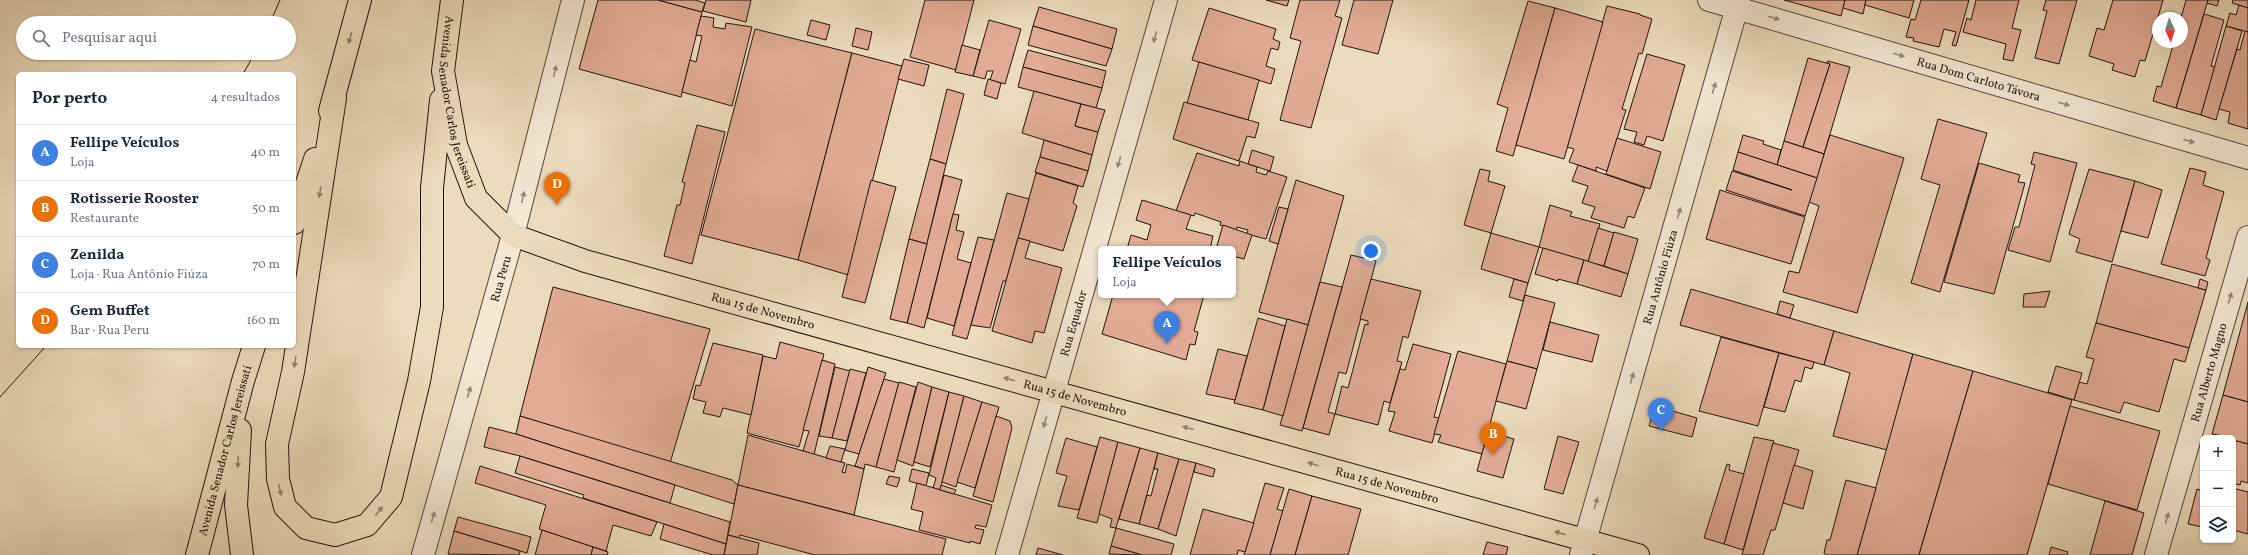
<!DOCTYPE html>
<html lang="pt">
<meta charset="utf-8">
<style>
:root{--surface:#fff;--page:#f2f2f3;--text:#1f2937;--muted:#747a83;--line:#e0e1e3;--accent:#d93025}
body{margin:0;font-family:Vollkorn,serif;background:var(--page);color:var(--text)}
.controls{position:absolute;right:12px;bottom:12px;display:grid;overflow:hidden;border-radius:6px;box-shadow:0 1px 3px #0004}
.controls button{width:36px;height:36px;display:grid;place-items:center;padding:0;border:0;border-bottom:1px solid var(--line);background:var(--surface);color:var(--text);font:20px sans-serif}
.compass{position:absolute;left:2152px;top:12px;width:36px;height:36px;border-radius:50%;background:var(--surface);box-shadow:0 1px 3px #0004;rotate:176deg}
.you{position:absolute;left:1371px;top:251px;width:14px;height:14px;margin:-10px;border:3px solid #fff;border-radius:50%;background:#1a73e8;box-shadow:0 0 0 6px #1a73e833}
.badge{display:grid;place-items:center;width:26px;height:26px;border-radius:50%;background:var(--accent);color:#fff;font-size:13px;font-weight:700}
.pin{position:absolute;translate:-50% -33px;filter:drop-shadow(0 1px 2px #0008)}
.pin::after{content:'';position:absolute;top:21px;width:14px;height:12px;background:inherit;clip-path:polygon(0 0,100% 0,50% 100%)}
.popup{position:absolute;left:1098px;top:246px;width:138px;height:52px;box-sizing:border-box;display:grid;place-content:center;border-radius:6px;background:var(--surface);filter:drop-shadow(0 1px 3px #0005);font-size:13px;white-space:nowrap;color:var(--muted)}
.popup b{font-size:15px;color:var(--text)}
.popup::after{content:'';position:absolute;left:50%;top:100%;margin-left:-8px;border:8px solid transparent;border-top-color:var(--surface)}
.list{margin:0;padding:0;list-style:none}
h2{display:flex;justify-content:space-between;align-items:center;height:52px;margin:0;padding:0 16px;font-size:17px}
h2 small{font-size:13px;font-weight:400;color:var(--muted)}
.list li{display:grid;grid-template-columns:26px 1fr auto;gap:12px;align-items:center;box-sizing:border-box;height:56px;padding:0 16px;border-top:1px solid var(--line)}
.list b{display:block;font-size:15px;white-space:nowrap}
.list p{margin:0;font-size:13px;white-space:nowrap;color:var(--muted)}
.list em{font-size:13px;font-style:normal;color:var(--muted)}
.icon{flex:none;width:22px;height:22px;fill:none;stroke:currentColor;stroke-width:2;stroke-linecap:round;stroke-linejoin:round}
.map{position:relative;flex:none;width:2248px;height:555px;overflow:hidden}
.search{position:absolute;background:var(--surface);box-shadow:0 1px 3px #0004;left:16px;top:16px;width:280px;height:44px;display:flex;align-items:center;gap:10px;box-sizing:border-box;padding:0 14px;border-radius:22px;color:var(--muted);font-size:15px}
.panel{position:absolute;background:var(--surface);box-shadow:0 1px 3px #0004;left:16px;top:72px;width:280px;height:276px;border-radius:6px}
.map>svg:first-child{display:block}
.building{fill:#e1ab95;stroke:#23120b}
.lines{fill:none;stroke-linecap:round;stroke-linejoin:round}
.minor-casing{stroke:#554438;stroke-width:24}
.tertiary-casing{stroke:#554438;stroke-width:24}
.primary-casing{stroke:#23120b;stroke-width:24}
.minor{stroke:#f3e8d4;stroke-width:22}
.tertiary{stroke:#f3e8d4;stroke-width:22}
.primary{stroke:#ecdbbd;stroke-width:22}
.tram{stroke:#23120b;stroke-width:1}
.oneway{fill:#95887a}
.oneway2{fill:#92816d}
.labels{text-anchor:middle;stroke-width:4;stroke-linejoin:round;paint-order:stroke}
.street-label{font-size:12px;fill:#23120b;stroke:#f3e8d4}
</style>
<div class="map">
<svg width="2248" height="555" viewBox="0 0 2248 555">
<rect width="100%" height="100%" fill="#ecdbbd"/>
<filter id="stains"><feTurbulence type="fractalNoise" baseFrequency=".005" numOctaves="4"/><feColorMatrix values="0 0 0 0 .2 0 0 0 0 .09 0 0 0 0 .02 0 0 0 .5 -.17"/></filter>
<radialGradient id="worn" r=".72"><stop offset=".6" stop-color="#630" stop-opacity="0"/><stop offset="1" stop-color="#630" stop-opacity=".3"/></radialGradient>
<g class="building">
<path d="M598,0H658L702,12L681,97L579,69Z"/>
<path d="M658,0H695L705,3L702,12Z"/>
<path d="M706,0H751L746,22L703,11Z"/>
<path d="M925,0H974L956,70L910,57Z"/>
<path d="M1266,0H1289L1287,6Z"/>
<path d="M1300,0H1340L1335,16L1342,18L1311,128L1280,120L1301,41L1290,38Z"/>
<path d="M1354,0H1393L1378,54L1342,45Z"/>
<path d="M1784,0H1845L1841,16Z"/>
<path d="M1845,0H1866L1863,14L1843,8Z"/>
<path d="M1866,0H1914L1909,18L1865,5Z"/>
<path d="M1921,0H1969L1956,46L1952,45L1956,32L1944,29L1939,47L1913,41L1914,38L1906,37L1911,19L1915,20Z"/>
<path d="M1976,0H2019L2012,28L2021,30L2013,61L2003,59L2006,44L1963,32L1967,18L1971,20Z"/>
<path d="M2046,0H2077L2059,64L2035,58L2047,11L2043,10Z"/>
<path d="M2113,0H2163L2145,61L2140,60L2135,77L2112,70L2114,64L2089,56L2097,28L2104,30Z"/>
<path d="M2186,0H2208L2176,108L2153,101L2157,86L2161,87L2174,42H2182L2181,18Z"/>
<path d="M2208,0H2219L2217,6L2207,3Z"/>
<path d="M2233,0H2248V8L2232,3Z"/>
<path d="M1528,1L1555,8L1513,156L1496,151L1508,108L1497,104Z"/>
<path d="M2239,5L2248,8V32L2226,26L2230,13L2236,15Z"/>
<path d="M1607,6L1640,14V15L1652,19L1642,54L1639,53L1622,109L1626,110L1607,171L1596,167V171L1569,162L1574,149L1567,147Z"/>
<path d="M1039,7L1117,29L1112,49L1033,26Z"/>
<path d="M1209,8L1276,29L1273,39L1280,42L1278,50L1271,48L1266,66L1275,69L1271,84L1192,60Z"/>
<path d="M1555,8L1603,22L1564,159L1516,145Z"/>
<path d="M2204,14L2224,20L2211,66L2215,67L2201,115L2176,108Z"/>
<path d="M701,16L714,18L713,27L725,29L726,23L752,27L732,106L682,92L690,60L696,62L702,36L696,35Z"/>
<path d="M811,20L830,25L826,40L807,35Z"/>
<path d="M989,20L1021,29L1005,84L990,80L993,71H987L985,79L973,76Z"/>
<path d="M1033,26L1112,49L1106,66L1028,45Z"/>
<path d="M2226,26L2242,31L2216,120L2201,115Z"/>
<path d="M856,28L872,32L868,50L852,46Z"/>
<path d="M755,29L852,53L798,260L701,235Z"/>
<path d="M2245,31L2248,32V129L2228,123L2230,112L2219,109L2237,49L2240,50Z"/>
<path d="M962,45L980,50L973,76L955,72Z"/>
<path d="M1028,50L1106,71L1102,88L1023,67Z"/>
<path d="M852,53L902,66L848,275L798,260Z"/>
<path d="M1647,54L1685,65L1663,141L1647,136L1644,145L1634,142L1637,132L1624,129Z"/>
<path d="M1808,58L1830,64L1803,147L1784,141Z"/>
<path d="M904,59L929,65L924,86L898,79Z"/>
<path d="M1828,61L1850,67L1824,154L1803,147L1830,64L1827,63Z"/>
<path d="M1199,62L1259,80L1248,120L1187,103Z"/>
<path d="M1023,67L1102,88L1096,108L1018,87Z"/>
<path d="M988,79L1001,83L997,99L984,95Z"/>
<path d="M947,89L964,94L946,164L930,159Z"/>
<path d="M1034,91L1081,104L1075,126L1098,132L1092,155L1022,133Z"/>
<path d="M1184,102L1259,123L1255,138L1247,136L1239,161L1173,139Z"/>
<path d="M1081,104L1105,110L1098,132L1075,126Z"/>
<path d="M1938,119L1987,133L1940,292L1911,283L1940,185L1921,179Z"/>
<path d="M697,125L725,132L692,264L664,256L677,205H680L685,183L682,182Z"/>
<path d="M1743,135L1764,141L1763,144L1781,150L1777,165L1738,152Z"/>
<path d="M1830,135L1904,158L1857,313L1783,292L1789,271L1799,273L1819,206L1809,202Z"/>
<path d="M1617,138L1661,152L1650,189L1606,174Z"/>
<path d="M1044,140L1092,155L1088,171L1040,157Z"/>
<path d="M1784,141L1824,154L1817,178L1777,165Z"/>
<path d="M1252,150L1274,157L1270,171L1248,164Z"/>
<path d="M1738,152L1817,178L1805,216L1726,190L1732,171L1792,190L1733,170Z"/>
<path d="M2034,152L2077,163L2050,262L2008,250L2015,227H2019L2035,165L2031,164Z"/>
<path d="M1197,153L1239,166L1240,161L1248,164L1257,167L1256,172L1266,175L1268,171L1287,177L1266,239L1247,234L1248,230L1237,227L1236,230L1220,225L1221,222L1195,213L1194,216L1176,211Z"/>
<path d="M1040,157L1088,171L1083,187L1035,172Z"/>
<path d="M930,159L946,164L927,244L909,239Z"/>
<path d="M1979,163L2020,175L2018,182L2025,183L1994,294L1944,282Z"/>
<path d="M1578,165L1645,188L1634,218L1628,216L1624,228L1591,218L1595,207L1582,203L1588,186L1572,181Z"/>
<path d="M2190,168L2206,172L2203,185L2224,192L2206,258L2210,260L2205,276L2161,264Z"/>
<path d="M1480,169L1490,171L1488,181L1505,186L1491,233L1464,225Z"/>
<path d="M2089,169L2135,181L2112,262L2076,252L2080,239L2069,234Z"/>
<path d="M1036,173L1078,186L1073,203L1077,206L1063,251L1018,238Z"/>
<path d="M944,175L962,180L924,328L907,323Z"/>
<path d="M871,180L896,187L865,303L842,297Z"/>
<path d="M1296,180L1344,196L1308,325L1259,312Z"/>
<path d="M2135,181L2162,190L2148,238L2121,231Z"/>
<path d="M1720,190L1805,217L1791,264L1706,239Z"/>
<path d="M1007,193L1029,199L1006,281H1003L990,328L971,325Z"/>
<path d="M1142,200L1191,215L1186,229L1213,236L1210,249H1127L1131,235L1147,240L1151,225L1136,220Z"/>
<path d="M1550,205L1572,212L1570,216L1600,224L1588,262L1539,247Z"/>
<path d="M1279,207L1288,209L1278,244L1269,241Z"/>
<path d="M953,214L959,215L956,230L964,232L957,259L971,263L954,326L927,318Z"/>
<path d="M1223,225L1252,235L1244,259L1233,256V249H1216Z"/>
<path d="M1598,228L1614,233L1604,266L1588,262Z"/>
<path d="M1614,232L1638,239L1628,274L1604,266Z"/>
<path d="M1491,233L1539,247L1528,283L1481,269Z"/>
<path d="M978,237L994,240L967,339L952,335Z"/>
<path d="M1018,238L1030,241L1025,258L1062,268L1044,333L1035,331L1032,343L992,331Z"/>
<path d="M909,239L927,244L907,323L890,319Z"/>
<path d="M1543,248L1584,260L1577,284L1558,279V281L1535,274Z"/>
<path d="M1351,255L1376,261L1346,374L1339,372L1328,412L1335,414L1329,435L1303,428Z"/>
<path d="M1584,260L1628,274L1621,297L1577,284Z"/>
<path d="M2112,264L2206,290L2189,348L2096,323Z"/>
<path d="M1371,279L1421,291L1408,338L1403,336L1397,361L1402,362L1390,403L1384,401L1378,425L1335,414L1342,386L1348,388L1365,324L1368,325V321L1360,319Z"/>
<path d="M1514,279L1528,283L1523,301L1509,297Z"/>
<path d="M2200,279L2208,282L2206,290L2198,288Z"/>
<path d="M1320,282L1342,287L1302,431L1280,425Z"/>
<path d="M553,287L710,329L670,463L520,416Z"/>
<path d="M1691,289L1834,331L1824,365L1680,325Z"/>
<path d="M2050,291L2045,307H2023L2024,294Z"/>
<path d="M1113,295H1204L1194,331L1198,332L1195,345L1190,344L1186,360L1102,334Z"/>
<path d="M1525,295L1555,303L1537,369L1507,361Z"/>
<path d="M1780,301L1794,305L1790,318L1777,314Z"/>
<path d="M2248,302V402L2223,395Z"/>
<path d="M1258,318L1285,326L1263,410L1234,403Z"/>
<path d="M1287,319L1308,325L1283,416L1263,410Z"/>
<path d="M1550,322L1599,335L1592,362L1543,350Z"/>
<path d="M2096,323L2189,348L2185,362L2174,359L2159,412L2124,402L2120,413L2074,400L2079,382L2087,384L2094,359L2086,357Z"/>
<path d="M1834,331L1913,354L1887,450L1833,436L1850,373L1824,365Z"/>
<path d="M1721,337L1779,353L1758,426L1699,411Z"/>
<path d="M780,342L824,354L799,447L747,433L763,356L776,359Z"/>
<path d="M713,343L763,355L751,415L723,408L720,417L703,413L706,402L693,399L696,385L700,386Z"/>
<path d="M1413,344L1451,354L1434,417L1439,418L1432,443L1389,431L1395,412L1388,411L1400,369L1405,370Z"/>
<path d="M1218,349L1247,356L1235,400L1206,394Z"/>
<path d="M1458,351L1506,364L1482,454L1438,442L1441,435L1434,434Z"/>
<path d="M1779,353L1814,362L1812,369L1805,367L1801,382L1795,380L1785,412L1764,407Z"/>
<path d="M1913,354L1973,371L1919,555H1857Z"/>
<path d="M822,360L835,364L814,455L803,451L809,431L803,430Z"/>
<path d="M1507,361L1537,369L1526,409L1496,401Z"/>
<path d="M2056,366L2082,373L2074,400L2048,392Z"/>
<path d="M835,367L850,371L832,438L819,436Z"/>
<path d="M868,367L886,373L859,454L845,450Z"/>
<path d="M850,369L866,373L847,441L832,438Z"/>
<path d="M1973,371L2072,400L2027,555H1919Z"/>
<path d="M884,379L899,383L876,467L865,464L864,469L855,466Z"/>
<path d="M899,382L916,387L894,472L876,467Z"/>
<path d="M918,382L932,387L913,466L897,460Z"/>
<path d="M932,387L949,392L930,467L914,462Z"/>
<path d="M949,392L964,396L940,490L933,488L936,478L929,475Z"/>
<path d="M2223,395L2248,402V444L2233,440V438L2212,434Z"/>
<path d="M964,396L982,402L956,487L942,482Z"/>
<path d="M982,402L999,407L975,488L957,482Z"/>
<path d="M1655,406L1697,418L1692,437L1649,426Z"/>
<path d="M2070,406L2160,431L2137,510L2048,484Z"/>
<path d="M520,416L732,480L738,485L734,504L516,434Z"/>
<path d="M996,416L1010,421L1012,428L993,502L973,496Z"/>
<path d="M489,427L516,434L675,485L670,503L520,456L484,447Z"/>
<path d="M1488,432L1514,439L1503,478L1477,471Z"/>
<path d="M748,435L845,463L842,472L845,473L847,464L864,469L854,515L738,485Z"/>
<path d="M1558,436L1579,442L1563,494L1544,489Z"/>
<path d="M1100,437L1118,442L1097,523L1077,518Z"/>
<path d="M1754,437L1774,441L1743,550L1724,544Z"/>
<path d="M1066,438L1097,447L1079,510L1058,506L1067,476L1056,473Z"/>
<path d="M2233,440L2248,444V483L2241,481L2240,485L2233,483Z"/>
<path d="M1118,442L1140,448L1116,528L1110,527L1112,519L1099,514Z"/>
<path d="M1773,443L1799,450L1775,530H1771L1763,555H1742Z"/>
<path d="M830,446L845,449L841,462L826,458Z"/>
<path d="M1140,448L1158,453L1139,524L1119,519Z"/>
<path d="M1158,453L1179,459L1158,529L1139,524L1147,495L1151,496L1158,469H1154Z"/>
<path d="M520,456L730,522L726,544L583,498L584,495L515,473Z"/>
<path d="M1179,459L1196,463L1176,536L1158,529Z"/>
<path d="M1196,463L1215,469L1213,477L1194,472Z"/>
<path d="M1727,464L1730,465L1729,470L1744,474L1724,544L1704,538Z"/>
<path d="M1794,465L1813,471L1803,509L1783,503Z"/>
<path d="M480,466L515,477L657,522L651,536L613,525L606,551L593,547L539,529L546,505L475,483Z"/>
<path d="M912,469L929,473L926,486L909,481Z"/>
<path d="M889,476L900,478L897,487L886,484Z"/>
<path d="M1846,480L1876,488L1857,555H1826L1824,553L1827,540H1830Z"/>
<path d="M917,483L992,505L986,527L976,525L975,528L984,530L980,544L970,541V543L919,530L923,512L911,509Z"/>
<path d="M1265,483L1284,488L1277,509L1283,511L1270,555H1244Z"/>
<path d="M738,485L946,539L942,555H815L740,535L739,538L728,535Z"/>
<path d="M941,485L956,490L954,494L940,490Z"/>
<path d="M2233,488L2248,492V534L2233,530Z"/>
<path d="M1289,489L1312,496L1295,555H1270Z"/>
<path d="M2197,489L2203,491L2202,527L2188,524Z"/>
<path d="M1312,496L1361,509L1348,555H1295Z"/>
<path d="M2105,501L2144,513L2132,555H2090Z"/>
<path d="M1203,509L1254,523L1245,552L1238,550L1237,555H1190Z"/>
<path d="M458,517L531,537L527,553L454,531Z"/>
<path d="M664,524L726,544L724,555H713L660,539Z"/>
<path d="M1116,528L1174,544L1171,555H1142L1111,546Z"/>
<path d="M542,530L593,547L591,555H535Z"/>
<path d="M454,531L520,551L519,555L448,554Z"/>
<path d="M728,535L759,543L757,555H724Z"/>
<path d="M1487,542L1508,547L1506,555H1483Z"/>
<path d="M1111,546L1142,555L1109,554Z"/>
<path d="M593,547L608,552L607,555H591Z"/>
<path d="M2051,547L2068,552L2067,555H2049Z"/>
<path d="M1038,548L1063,555H1036Z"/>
</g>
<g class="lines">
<g class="minor-casing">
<g id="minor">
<path id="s1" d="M1709,0L2248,158"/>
<path id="s2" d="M423,555L513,235L573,0"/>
<path id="s3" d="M2156,555L2248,237"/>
</g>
</g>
<g class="tertiary-casing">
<g id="tertiary">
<path id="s4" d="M1007,555L1166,0"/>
<path id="s5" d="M1581,555L1739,0"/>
</g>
</g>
<g class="primary-casing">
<g id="primary">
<path id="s6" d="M452,0L443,71L456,145L476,198L513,235L585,261L1638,555"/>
<path d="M335,98L293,372L277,444L278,479L285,507L306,528L335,535L367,525L391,497L419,381L432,307V188L441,100"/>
<path d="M330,111L360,0"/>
<path d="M294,223L315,159"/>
<path d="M240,430L236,505L242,555"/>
<path id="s7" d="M197,555L243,381L254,346"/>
</g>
</g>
<use href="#minor" class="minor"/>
<use href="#tertiary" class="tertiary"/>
<use href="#primary" class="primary"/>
<g class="tram">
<path d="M270,23L280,0"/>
<path d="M243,74L255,53"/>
<path d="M0,397L46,346"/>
</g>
</g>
<defs><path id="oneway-solid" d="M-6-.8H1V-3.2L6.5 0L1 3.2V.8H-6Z"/></defs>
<g class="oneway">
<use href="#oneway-solid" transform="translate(1774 18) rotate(16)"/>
<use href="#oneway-solid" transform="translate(1155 37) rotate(106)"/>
<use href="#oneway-solid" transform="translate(1899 55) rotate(16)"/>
<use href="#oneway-solid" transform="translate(555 71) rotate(-76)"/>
<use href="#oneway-solid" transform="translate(1714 88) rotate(-74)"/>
<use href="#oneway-solid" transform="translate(2064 104) rotate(16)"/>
<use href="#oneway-solid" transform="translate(2189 141) rotate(16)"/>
<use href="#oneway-solid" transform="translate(1119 162) rotate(106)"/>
<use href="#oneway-solid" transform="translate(523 197) rotate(-76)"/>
<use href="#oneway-solid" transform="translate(1679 213) rotate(-74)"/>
<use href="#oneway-solid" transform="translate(2230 298) rotate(-74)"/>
<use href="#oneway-solid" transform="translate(1632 378) rotate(-74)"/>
<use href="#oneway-solid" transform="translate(469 392) rotate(-74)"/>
<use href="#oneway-solid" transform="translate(1045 422) rotate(106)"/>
<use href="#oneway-solid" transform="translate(1596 503) rotate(-74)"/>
<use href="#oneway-solid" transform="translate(433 517) rotate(-74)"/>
<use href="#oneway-solid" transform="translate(2167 518) rotate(-74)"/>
</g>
<g class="oneway2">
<use href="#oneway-solid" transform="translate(350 38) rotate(105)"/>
<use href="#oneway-solid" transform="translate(320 192) rotate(99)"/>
<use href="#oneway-solid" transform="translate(295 362) rotate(99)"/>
<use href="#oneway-solid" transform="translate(1009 379) rotate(-164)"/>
<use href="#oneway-solid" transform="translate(1188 428) rotate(-165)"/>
<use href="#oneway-solid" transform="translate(238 462) rotate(93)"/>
<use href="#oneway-solid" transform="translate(1313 464) rotate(-164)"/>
<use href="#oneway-solid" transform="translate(280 490) rotate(76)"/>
<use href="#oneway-solid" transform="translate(379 511) rotate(-51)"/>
<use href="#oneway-solid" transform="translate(1560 533) rotate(-164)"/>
</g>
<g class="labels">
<g class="street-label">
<text dy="4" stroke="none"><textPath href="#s1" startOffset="281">Rua Dom Carloto Távora</textPath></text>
<text dy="4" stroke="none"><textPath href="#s6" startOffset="104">Avenida Senador Carlos Jereissati</textPath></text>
<text dy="4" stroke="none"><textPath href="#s2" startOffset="287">Rua Peru</textPath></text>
<text dy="4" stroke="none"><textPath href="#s5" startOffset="289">Rua Antônio Fiúza</textPath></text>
<text dy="4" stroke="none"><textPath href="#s6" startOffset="517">Rua 15 de Novembro</textPath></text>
<text dy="4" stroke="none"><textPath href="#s4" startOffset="241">Rua Equador</textPath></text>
<text dy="4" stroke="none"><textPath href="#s3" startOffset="190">Rua Alberto Magno</textPath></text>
<text dy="4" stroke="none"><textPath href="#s6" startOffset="841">Rua 15 de Novembro</textPath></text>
<text dy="4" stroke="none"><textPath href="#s7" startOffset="108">Avenida Senador Carlos Jereissati</textPath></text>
<text dy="4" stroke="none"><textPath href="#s6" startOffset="1165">Rua 15 de Novembro</textPath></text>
</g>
</g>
<rect width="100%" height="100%" filter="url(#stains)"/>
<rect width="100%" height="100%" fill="url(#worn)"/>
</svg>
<div class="controls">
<button>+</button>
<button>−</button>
<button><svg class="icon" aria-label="layers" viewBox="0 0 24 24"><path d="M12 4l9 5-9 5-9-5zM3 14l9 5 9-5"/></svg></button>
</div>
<svg class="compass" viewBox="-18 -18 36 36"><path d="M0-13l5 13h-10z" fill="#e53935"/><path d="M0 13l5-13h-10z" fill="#747a83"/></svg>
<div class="you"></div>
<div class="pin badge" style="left:1167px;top:344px;background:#3f7fe0">A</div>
<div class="popup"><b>Fellipe Veículos</b>Loja</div>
<div class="pin badge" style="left:1493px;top:455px;background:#e8710a">B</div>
<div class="pin badge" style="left:1661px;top:431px;background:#3f7fe0">C</div>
<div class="pin badge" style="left:557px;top:205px;background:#e8710a">D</div>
<div class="search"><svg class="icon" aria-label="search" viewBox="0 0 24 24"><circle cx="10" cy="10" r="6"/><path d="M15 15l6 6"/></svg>Pesquisar aqui</div>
<section class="panel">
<h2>Por perto<small>4 resultados</small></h2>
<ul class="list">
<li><span class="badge" style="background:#3f7fe0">A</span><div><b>Fellipe Veículos</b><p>Loja</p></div><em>40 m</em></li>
<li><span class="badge" style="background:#e8710a">B</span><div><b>Rotisserie Rooster</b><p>Restaurante</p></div><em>50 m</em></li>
<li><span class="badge" style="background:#3f7fe0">C</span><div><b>Zenilda</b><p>Loja · Rua Antônio Fiúza</p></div><em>70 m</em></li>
<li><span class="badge" style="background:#e8710a">D</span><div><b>Gem Buffet</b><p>Bar · Rua Peru</p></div><em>160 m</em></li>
</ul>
</section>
</div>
